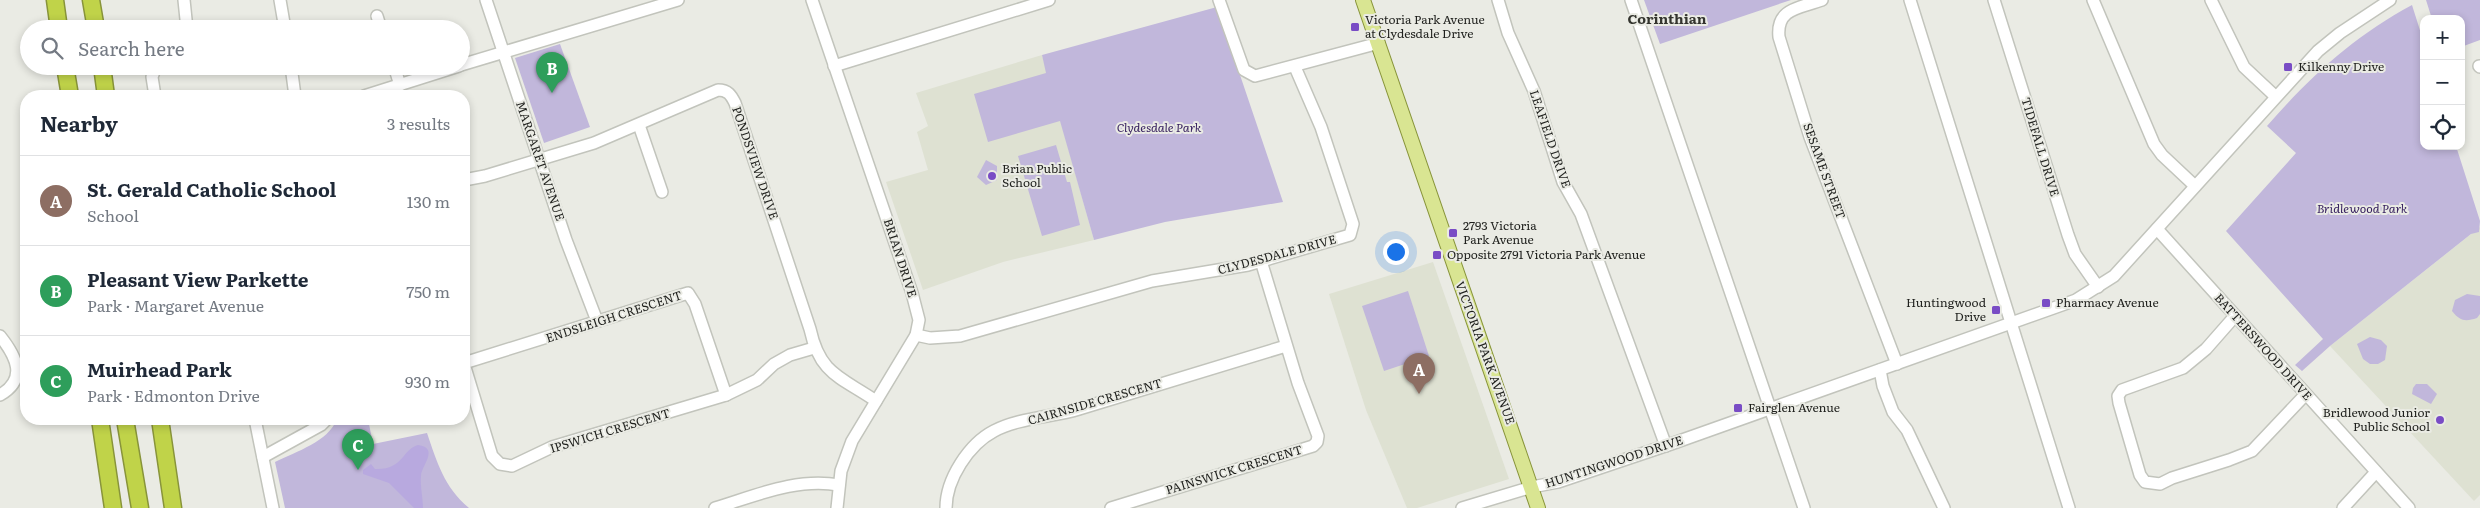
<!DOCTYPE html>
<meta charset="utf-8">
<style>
:root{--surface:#fff;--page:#f2f2f3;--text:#1f2937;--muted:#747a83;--line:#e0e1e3;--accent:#0f766e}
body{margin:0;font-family:Literata,serif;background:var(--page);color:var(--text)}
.controls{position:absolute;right:15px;top:15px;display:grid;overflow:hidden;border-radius:10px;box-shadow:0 2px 8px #0003}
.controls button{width:45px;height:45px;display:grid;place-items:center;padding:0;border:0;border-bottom:1px solid var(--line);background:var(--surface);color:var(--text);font:25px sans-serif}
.you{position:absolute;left:1395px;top:251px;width:18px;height:18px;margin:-12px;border:4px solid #fff;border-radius:50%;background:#1a73e8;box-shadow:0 0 0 8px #1a73e833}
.badge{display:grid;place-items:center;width:32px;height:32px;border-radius:50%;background:var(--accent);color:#fff;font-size:16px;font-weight:700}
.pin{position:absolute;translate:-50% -41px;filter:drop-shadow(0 1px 2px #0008)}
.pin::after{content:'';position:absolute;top:26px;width:18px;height:15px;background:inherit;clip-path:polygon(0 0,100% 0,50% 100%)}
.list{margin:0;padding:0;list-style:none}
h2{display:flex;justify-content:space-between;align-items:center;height:65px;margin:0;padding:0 20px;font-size:21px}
h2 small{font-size:16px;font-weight:400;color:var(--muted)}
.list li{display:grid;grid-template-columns:32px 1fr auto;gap:15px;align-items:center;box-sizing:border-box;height:90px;padding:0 20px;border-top:1px solid var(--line)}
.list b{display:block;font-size:19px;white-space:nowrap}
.list p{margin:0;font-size:16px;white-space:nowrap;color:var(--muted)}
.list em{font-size:16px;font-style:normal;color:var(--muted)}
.icon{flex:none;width:28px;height:28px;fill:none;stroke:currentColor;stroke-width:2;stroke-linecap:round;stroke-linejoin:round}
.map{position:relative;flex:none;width:2480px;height:508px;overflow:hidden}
.search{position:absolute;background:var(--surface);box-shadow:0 2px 8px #0003;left:20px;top:20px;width:450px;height:55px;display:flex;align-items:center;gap:12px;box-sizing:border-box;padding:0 18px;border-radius:28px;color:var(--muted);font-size:19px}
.panel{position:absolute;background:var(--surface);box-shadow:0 2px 8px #0003;left:20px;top:90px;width:450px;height:335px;border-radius:20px}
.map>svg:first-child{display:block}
.built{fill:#dee1d2}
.green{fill:#c1b7db}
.water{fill:#b8a9df}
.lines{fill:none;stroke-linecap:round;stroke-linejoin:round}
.minor-casing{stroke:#c2c4bc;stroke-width:14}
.major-casing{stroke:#88943a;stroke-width:16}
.highway-casing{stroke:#88943a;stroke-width:19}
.minor{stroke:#fff;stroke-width:11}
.major{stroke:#d9e592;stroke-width:14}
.highway{stroke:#c0d349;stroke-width:16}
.poi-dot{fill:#794cc5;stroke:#eaebe4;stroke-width:2}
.labels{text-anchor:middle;stroke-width:4;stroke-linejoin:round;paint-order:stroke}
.poi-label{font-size:12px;fill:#1f201d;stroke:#eaebe4;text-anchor:start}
.park-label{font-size:12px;font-style:italic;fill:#37205f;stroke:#eaebe4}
.street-label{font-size:12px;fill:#1f201d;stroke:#eaebe4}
.neighbourhood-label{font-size:14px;font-weight:bold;fill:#33342e;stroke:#eaebe4}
</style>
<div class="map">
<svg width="2480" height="508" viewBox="0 0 2480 508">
<rect width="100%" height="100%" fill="#eaebe4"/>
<g class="built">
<path d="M1042,55L1094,240L1003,262L923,290L886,182L928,170L917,132L928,126L916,93Z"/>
<path d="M2480,227V495L2474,501L2330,346Z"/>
<path d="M1433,262L1509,479L1417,508H1407L1366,410L1329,294Z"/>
</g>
<g class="green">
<path d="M1644,0H1791L1660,44Z"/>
<path d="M2426,0H2480V40L2461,47V19H2432Z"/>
<path d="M2412,5L2424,43V146H2456L2480,221L2479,232L2471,234L2330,346L2302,371L2295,365L2323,339L2226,231L2296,153L2267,126C2310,77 2354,36 2412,5Z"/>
<path d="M1217,7L1283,202L1165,222L1094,240L1060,121L988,142L974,94L1046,73L1042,55Z"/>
<path d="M560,44L590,127L544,143L515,58Z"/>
<path d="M1056,145L1067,182H1070L1080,225L1042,236L1018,156Z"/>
<path d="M986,160L997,166V180L986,185L977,177Z"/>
<path d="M1408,291L1429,356L1384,371L1362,306Z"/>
<path d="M2467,294L2480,296V314L2477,318C2465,322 2460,321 2452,311L2455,300Z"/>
<path d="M2370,337L2381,340L2387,346L2385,360L2378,364H2370L2363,359L2357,344Z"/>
<path d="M2416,384H2427L2437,394L2431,404L2412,394L2413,388Z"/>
<path d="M337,419H368L373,444L427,433C437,462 444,487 469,508H285L275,462C297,451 328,442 337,419Z"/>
</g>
<path class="water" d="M418,445C440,448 421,466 421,476C420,486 423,498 423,508H414L389,483L363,474V470L371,464L375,469C404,470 402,449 418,445Z"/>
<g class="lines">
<g class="minor-casing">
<g id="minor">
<path d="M184,0L187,29"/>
<path d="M280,0L285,29"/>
<path d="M486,0L566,240L597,321"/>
<path d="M812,0L912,293L919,320L916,335L852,441L841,471L837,508"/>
<path d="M1219,0L1244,70L1255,76L1379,43"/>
<path d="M1498,0L1508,33L1534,91L1563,182L1581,214L1666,446"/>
<path d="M1631,0L1804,508"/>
<path d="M1822,0C1800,8 1776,8 1779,37L1810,137L1897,364"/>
<path d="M1910,0L2069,508"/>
<path d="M1994,0L2068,235L2075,254L2098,287"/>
<path d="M2093,0L2154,144L2162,155L2195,186"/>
<path d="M2211,0L2244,67L2275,96"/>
<path d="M377,16L381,29"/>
<path d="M461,65L678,0"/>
<path d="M291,66L295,96"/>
<path d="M394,66L400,85"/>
<path d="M834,66L1049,0"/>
<path d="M2479,66L2480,67"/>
<path d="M155,96L152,77L156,66"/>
<path d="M364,96L459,66"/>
<path d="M639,125L662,192"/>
<path d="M464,180L485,176L594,143L718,90C728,90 731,95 735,103L810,329C820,375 841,377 876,401"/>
<path d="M2157,229L2409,508"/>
<path d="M2235,316L2206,349L2183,368L2122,390L2118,396L2119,403L2140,475L2145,482L2160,484L2172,478L2229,460L2252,451L2305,395"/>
<path d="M916,335L930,338L960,336L1152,281L1248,265L1350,235L1353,224L1321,127L1295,67"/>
<path d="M0,336C16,356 28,379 0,395"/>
<path d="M464,363L688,293L695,304L726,395"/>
<path d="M464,364L492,456L500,464L512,466L552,447L726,395L757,380L774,364L790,355L814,348"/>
<path d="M1880,370L1883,386L1893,412L1907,430L1944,508"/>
<path d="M255,419L273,508"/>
<path d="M263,457L321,425L327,419"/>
<path d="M715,508C755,496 797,477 839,485"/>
<path d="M946,508C946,479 969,444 994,431C1018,418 1053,417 1079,409C1148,388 1217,367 1286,346"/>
<path d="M1111,508L1313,446L1317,442L1318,436L1298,383L1261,261"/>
<path d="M1462,508L1532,487L1558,482L1671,444L2076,300L2114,276L2318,51L2340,33L2390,0"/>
<path d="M2343,508L2376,472"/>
</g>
</g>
<g class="major-casing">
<path id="major" d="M1363,0L1538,508"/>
</g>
<g class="highway-casing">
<g id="highway">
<path d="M55,0L59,29"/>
<path d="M91,0L96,29"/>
<path d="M65,66L70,96"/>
<path d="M102,66L106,96"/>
<path d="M100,419L113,508"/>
<path d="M125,419L140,508"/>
<path d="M160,419L173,508"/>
</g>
</g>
<use href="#minor" class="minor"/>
<use href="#major" class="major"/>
<use href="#highway" class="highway"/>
</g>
<g class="poi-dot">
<rect x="1350" y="22" width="10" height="10" rx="2.5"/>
<rect x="2283" y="62" width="10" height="10" rx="2.5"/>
<circle cx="992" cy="176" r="5"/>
<rect x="1448" y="228" width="10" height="10" rx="2.5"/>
<rect x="1432" y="250" width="10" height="10" rx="2.5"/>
<rect x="2041" y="298" width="10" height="10" rx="2.5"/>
<rect x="1991" y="305" width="10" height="10" rx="2.5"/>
<rect x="1733" y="403" width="10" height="10" rx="2.5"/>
<circle cx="2440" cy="420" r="5"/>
</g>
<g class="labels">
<g class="poi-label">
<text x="1365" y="24">Victoria Park Avenue<tspan x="1365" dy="14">at Clydesdale Drive</tspan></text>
<text x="2298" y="71">Kilkenny Drive</text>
<text x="1002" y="173">Brian Public<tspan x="1002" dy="14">School</tspan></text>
<text x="1463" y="230">2793 Victoria<tspan x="1463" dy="14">Park Avenue</tspan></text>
<text x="1447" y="259">Opposite 2791 Victoria Park Avenue</text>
<text x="1986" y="307" text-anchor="end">Huntingwood<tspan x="1986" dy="14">Drive</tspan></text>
<text x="2056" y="307">Pharmacy Avenue</text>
<text x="1748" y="412">Fairglen Avenue</text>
<text x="2430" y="417" text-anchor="end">Bridlewood Junior<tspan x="2430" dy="14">Public School</tspan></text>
</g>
<g class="park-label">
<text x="1159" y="132">Clydesdale Park</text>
<text x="2362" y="213">Bridlewood Park</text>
</g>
<g class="street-label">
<text transform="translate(1550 139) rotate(71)" y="4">LEAFIELD DRIVE</text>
<text transform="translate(2040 147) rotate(73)" y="4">TIDEFALL DRIVE</text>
<text transform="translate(540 161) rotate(71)" y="4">MARGARET AVENUE</text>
<text transform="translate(755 163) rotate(71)" y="4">PONDSVIEW DRIVE</text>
<text transform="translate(1824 171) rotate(70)" y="4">SESAME STREET</text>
<text transform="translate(1277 255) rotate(-15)" y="4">CLYDESDALE DRIVE</text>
<text transform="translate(900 258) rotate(72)" y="4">BRIAN DRIVE</text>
<text transform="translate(614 317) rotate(-18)" y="4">ENDSLEIGH CRESCENT</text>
<text transform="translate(2263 347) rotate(48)" y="4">BATTERSWOOD DRIVE</text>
<text transform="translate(1485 353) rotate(70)" y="4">VICTORIA PARK AVENUE</text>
<text transform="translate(1095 402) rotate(-16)" y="4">CAIRNSIDE CRESCENT</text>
<text transform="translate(610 431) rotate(-17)" y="4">IPSWICH CRESCENT</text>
<text transform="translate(1614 462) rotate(-18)" y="4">HUNTINGWOOD DRIVE</text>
<text transform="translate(1234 470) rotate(-17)" y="4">PAINSWICK CRESCENT</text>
</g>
<g class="neighbourhood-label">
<text x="1667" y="24">Corinthian</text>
</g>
</g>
</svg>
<div class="controls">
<button>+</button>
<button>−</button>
<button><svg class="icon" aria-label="locate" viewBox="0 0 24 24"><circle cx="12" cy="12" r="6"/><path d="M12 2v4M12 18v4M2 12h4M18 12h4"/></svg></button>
</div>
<div class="you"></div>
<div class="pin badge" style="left:1419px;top:394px;background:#8d6e63">A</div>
<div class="pin badge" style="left:552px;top:93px;background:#2e9e5b">B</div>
<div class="pin badge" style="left:358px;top:470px;background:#2e9e5b">C</div>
<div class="search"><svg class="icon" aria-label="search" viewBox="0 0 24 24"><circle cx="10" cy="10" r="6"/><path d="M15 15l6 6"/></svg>Search here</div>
<section class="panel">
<h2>Nearby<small>3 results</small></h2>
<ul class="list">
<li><span class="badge" style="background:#8d6e63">A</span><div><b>St. Gerald Catholic School</b><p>School</p></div><em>130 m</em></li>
<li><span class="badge" style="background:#2e9e5b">B</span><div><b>Pleasant View Parkette</b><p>Park · Margaret Avenue</p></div><em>750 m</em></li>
<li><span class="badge" style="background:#2e9e5b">C</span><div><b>Muirhead Park</b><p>Park · Edmonton Drive</p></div><em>930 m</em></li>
</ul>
</section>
</div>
